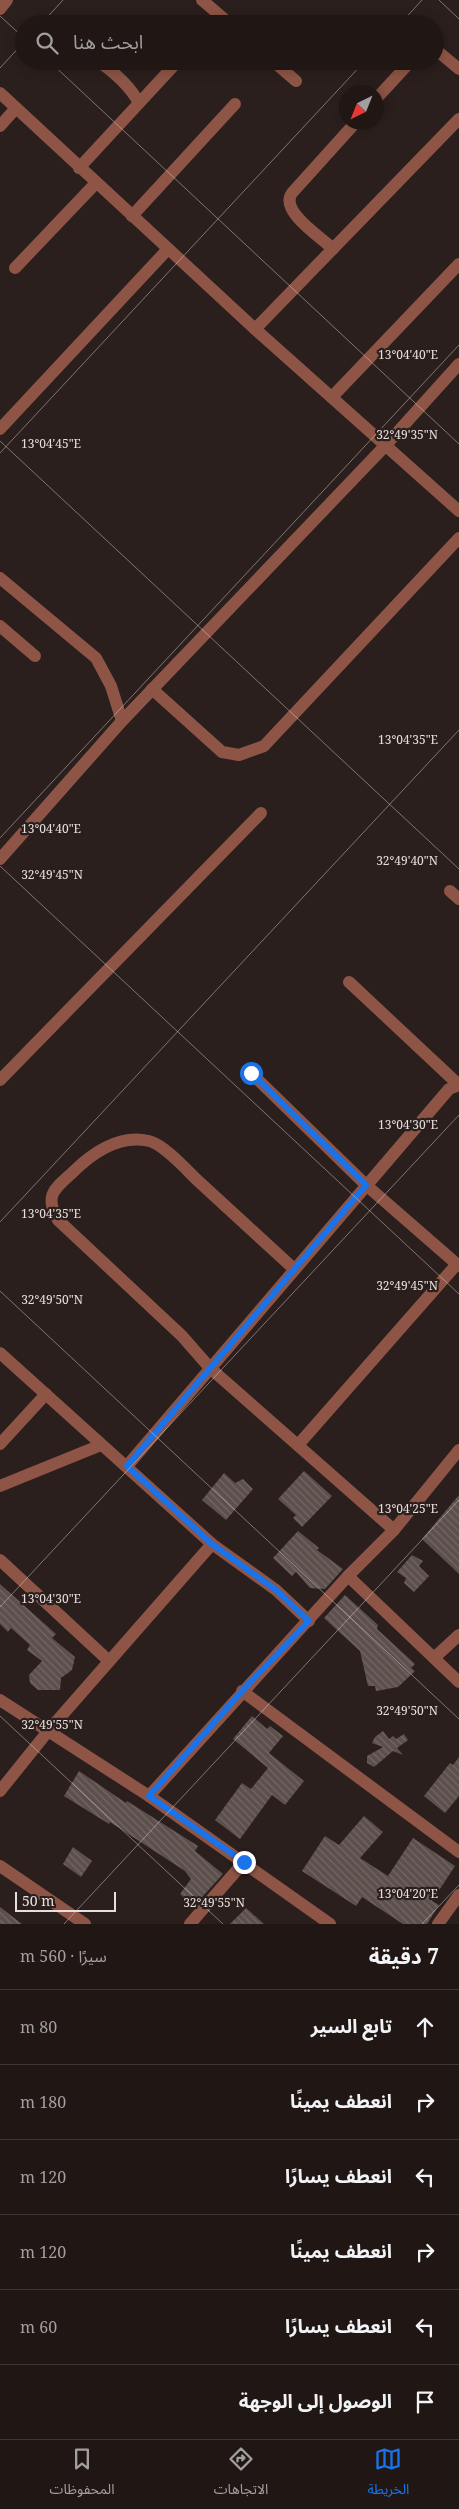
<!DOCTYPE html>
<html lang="ar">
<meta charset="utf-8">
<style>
:root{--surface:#201715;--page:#2d2422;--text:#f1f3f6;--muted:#a29fa0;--line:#3d3634;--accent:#1a73e8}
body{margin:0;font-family:"Noto Serif","Noto Sans Arabic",serif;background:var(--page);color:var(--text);direction:rtl}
.compass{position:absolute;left:339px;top:85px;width:45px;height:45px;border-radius:50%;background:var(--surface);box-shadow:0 2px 12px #0003;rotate:223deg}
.scale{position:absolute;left:15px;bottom:12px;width:101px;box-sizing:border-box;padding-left:5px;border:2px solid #e6dfdd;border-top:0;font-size:14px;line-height:18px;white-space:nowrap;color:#e6dfdd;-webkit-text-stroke:4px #2a1f1c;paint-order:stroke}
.stop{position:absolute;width:15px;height:15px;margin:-11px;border:4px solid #1a73e8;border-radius:50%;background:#fff}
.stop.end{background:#1a73e8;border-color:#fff;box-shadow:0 1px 5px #0008}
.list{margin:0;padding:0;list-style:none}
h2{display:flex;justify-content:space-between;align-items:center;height:65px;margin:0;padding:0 20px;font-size:21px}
h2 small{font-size:16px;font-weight:400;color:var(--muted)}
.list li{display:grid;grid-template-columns:32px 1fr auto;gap:15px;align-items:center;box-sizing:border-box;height:75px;padding:0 20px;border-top:1px solid var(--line)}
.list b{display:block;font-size:19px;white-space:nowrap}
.list em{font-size:16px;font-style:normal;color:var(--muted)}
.icon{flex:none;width:28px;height:28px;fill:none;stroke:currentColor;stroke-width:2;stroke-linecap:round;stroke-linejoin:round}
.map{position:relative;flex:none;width:459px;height:1924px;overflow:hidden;direction:ltr}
.search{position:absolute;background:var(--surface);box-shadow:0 2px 12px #0003;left:15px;right:15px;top:15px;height:55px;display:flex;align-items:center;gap:12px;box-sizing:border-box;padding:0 18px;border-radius:28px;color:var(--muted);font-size:19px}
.sheet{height:515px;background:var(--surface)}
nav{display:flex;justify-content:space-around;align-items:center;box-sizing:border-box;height:70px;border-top:1px solid var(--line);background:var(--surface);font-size:14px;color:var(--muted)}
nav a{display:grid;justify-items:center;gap:2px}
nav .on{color:var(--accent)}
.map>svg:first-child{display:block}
.building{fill:url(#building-back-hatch)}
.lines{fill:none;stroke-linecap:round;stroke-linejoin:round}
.minor{stroke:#8e5546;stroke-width:12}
.route{stroke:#1a73e8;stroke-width:6}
.ticks{fill:none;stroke:#e6dfdd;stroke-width:1;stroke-opacity:0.45}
.ticks-label{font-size:12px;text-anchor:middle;fill:#e6dfdd;stroke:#2a1f1c;stroke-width:4.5;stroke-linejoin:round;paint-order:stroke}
</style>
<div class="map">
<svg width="459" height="1924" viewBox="0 0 459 1924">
<defs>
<pattern id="building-back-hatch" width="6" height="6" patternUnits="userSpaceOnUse" patternTransform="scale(1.25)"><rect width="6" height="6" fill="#5c4f4c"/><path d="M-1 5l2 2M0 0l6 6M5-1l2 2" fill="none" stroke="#736865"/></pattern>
</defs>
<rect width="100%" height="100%" fill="#2a1f1c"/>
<g class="building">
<path d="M304,1471L332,1496L302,1527L293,1518L296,1515L278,1499Z"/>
<path d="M224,1473L235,1483L243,1479L253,1489L226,1520L202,1500Z"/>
<path d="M459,1495V1574L422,1539Z"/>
<path d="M298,1531L319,1548L317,1550L343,1569L325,1589L310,1588L296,1572L292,1576L273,1558Z"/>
<path d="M412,1555L423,1561L419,1566L429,1576L414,1592L404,1583L406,1578L397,1572Z"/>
<path d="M0,1584L56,1634L52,1638L75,1657L72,1670L61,1678L60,1690H38L30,1683L29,1675L42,1661L27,1650L30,1645L11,1628L8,1632L0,1624Z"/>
<path d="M345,1595L378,1625L377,1629L415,1664L411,1668L415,1671L398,1687L376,1691L375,1686H368L360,1651L324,1618Z"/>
<path d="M252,1716L267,1729L270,1726L283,1736L269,1753L304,1781L285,1805L272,1795L240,1839L215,1820L242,1783L251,1789L268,1768L233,1739Z"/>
<path d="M383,1731L389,1739L393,1736L396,1739L404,1734L408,1740L397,1748L403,1755L393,1751L374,1767L367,1763V1756L383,1747L372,1743L375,1737Z"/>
<path d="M459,1757V1796L445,1813L424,1796L450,1763L453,1765Z"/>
<path d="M79,1771L126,1803L127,1801L198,1846L195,1851L223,1874L194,1906L180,1894L191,1879L185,1871L110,1822L109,1824L64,1796Z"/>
<path d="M364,1816L383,1832L360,1858L388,1876L413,1838L455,1866L432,1901L439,1905L427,1924H403L362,1897L356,1906L302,1871L325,1836L339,1845Z"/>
<path d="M73,1847L92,1861L81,1877L63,1864Z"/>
<path d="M0,1907L22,1924H0Z"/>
<path d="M246,1908L264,1924H230Z"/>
</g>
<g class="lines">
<g class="minor">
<path d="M202,0L230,24"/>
<path d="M0,9L7,0"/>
<path d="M435,49L459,69"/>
<path d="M98,61C114,72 130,86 139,103"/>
<path d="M273,61L296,81"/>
<path d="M0,93L255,329L459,511"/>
<path d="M376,99L411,61"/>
<path d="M0,126L16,108"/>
<path d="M79,168L178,61"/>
<path d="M132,216L235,104"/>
<path d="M333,249C321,237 279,211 292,193L356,122"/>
<path d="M15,268L96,183"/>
<path d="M255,329L459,119"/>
<path d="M332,397L459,264"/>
<path d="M0,429L168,249"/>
<path d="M0,578L96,658L111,686L122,721"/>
<path d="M0,626L35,656"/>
<path d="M152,689L222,752L239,755L264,746L459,538"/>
<path d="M0,859L122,721L385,446L459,364"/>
<path d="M450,891L459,899"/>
<path d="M349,982L459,1085"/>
<path d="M251,1073L366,1185L459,1266"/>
<path d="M0,1080L261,813"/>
<path d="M294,1269C261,1239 229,1209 196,1179C185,1168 163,1144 149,1141C119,1134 92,1153 72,1173C54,1189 44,1196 58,1220L182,1336L210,1368L394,1530"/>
<path d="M0,1353L212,1544L276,1590L309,1621"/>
<path d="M0,1444L46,1394"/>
<path d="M298,1445L457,1264"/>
<path d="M127,1466L449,1089L459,1085"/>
<path d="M0,1486L101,1445"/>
<path d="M0,1560L109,1661"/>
<path d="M348,1576L459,1682"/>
<path d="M434,1658L459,1635"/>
<path d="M242,1691L459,1852"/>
<path d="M0,1700L149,1796L330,1924"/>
<path d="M0,1791L49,1730L212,1544"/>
<path d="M149,1796L348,1576L394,1530L459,1450"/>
<path d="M0,1866L85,1924"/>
<path d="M190,1924L244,1862"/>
<path d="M438,1924L459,1895"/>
</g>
</g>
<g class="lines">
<path class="route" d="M244,1862L149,1796L242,1691L309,1621L276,1590L212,1544L127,1466L366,1185L251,1073"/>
</g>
<path class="ticks" d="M439,0L459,19M0,16L24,38M41,24L63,0M400,24L422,0M49,61L459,444M0,68L24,42M0,441L459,869M0,453L365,61M0,838L459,345M0,866L459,1294M0,1222L459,730M0,1291L459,1719M0,1607L459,1115M0,1716L223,1924M64,1924L459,1500M422,1924L459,1885"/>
<g class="ticks-label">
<text x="408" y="359">13°04'40"E</text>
<text x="407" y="439">32°49'35"N</text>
<text x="51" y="448">13°04'45"E</text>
<text x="408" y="744">13°04'35"E</text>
<text x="51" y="833">13°04'40"E</text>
<text x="407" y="865">32°49'40"N</text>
<text x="52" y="879">32°49'45"N</text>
<text x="408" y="1129">13°04'30"E</text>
<text x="51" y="1218">13°04'35"E</text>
<text x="407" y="1290">32°49'45"N</text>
<text x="52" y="1304">32°49'50"N</text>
<text x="408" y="1513">13°04'25"E</text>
<text x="51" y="1603">13°04'30"E</text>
<text x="407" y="1715">32°49'50"N</text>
<text x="52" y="1729">32°49'55"N</text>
<text x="408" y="1898">13°04'20"E</text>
<text x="214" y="1907">32°49'55"N</text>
</g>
</svg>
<svg class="compass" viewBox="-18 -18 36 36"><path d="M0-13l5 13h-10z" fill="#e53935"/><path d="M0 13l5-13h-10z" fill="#a29fa0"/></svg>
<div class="scale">50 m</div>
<div class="stop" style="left:251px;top:1073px"></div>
<div class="stop end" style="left:244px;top:1862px"></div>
<div class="search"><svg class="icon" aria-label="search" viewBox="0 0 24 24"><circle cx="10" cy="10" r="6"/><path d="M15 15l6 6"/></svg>ابحث هنا</div>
</div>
<section class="sheet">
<h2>7 دقيقة<small>سيرًا · 560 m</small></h2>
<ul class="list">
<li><svg class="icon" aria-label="ahead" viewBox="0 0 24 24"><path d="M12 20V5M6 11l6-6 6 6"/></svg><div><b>تابع السير</b></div><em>80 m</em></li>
<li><svg class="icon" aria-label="right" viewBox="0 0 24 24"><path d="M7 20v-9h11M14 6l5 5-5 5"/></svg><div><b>انعطف يمينًا</b></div><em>180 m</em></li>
<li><svg class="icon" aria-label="left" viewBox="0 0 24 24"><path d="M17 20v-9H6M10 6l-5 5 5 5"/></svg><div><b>انعطف يسارًا</b></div><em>120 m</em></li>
<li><svg class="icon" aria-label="right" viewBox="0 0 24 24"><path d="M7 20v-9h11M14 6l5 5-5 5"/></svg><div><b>انعطف يمينًا</b></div><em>120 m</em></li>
<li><svg class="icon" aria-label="left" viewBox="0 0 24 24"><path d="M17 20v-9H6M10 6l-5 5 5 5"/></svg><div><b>انعطف يسارًا</b></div><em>60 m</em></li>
<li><svg class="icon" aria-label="arrive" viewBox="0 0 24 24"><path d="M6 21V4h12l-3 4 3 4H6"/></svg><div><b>الوصول إلى الوجهة</b></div></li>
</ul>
</section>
<nav>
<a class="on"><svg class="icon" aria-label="map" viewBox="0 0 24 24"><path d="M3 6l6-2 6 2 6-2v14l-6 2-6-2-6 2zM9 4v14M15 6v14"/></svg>الخريطة</a>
<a><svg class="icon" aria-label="directions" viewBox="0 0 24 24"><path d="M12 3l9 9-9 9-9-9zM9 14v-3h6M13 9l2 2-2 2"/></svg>الاتجاهات</a>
<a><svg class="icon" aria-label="saved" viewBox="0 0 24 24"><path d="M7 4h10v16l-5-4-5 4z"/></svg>المحفوظات</a>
</nav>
